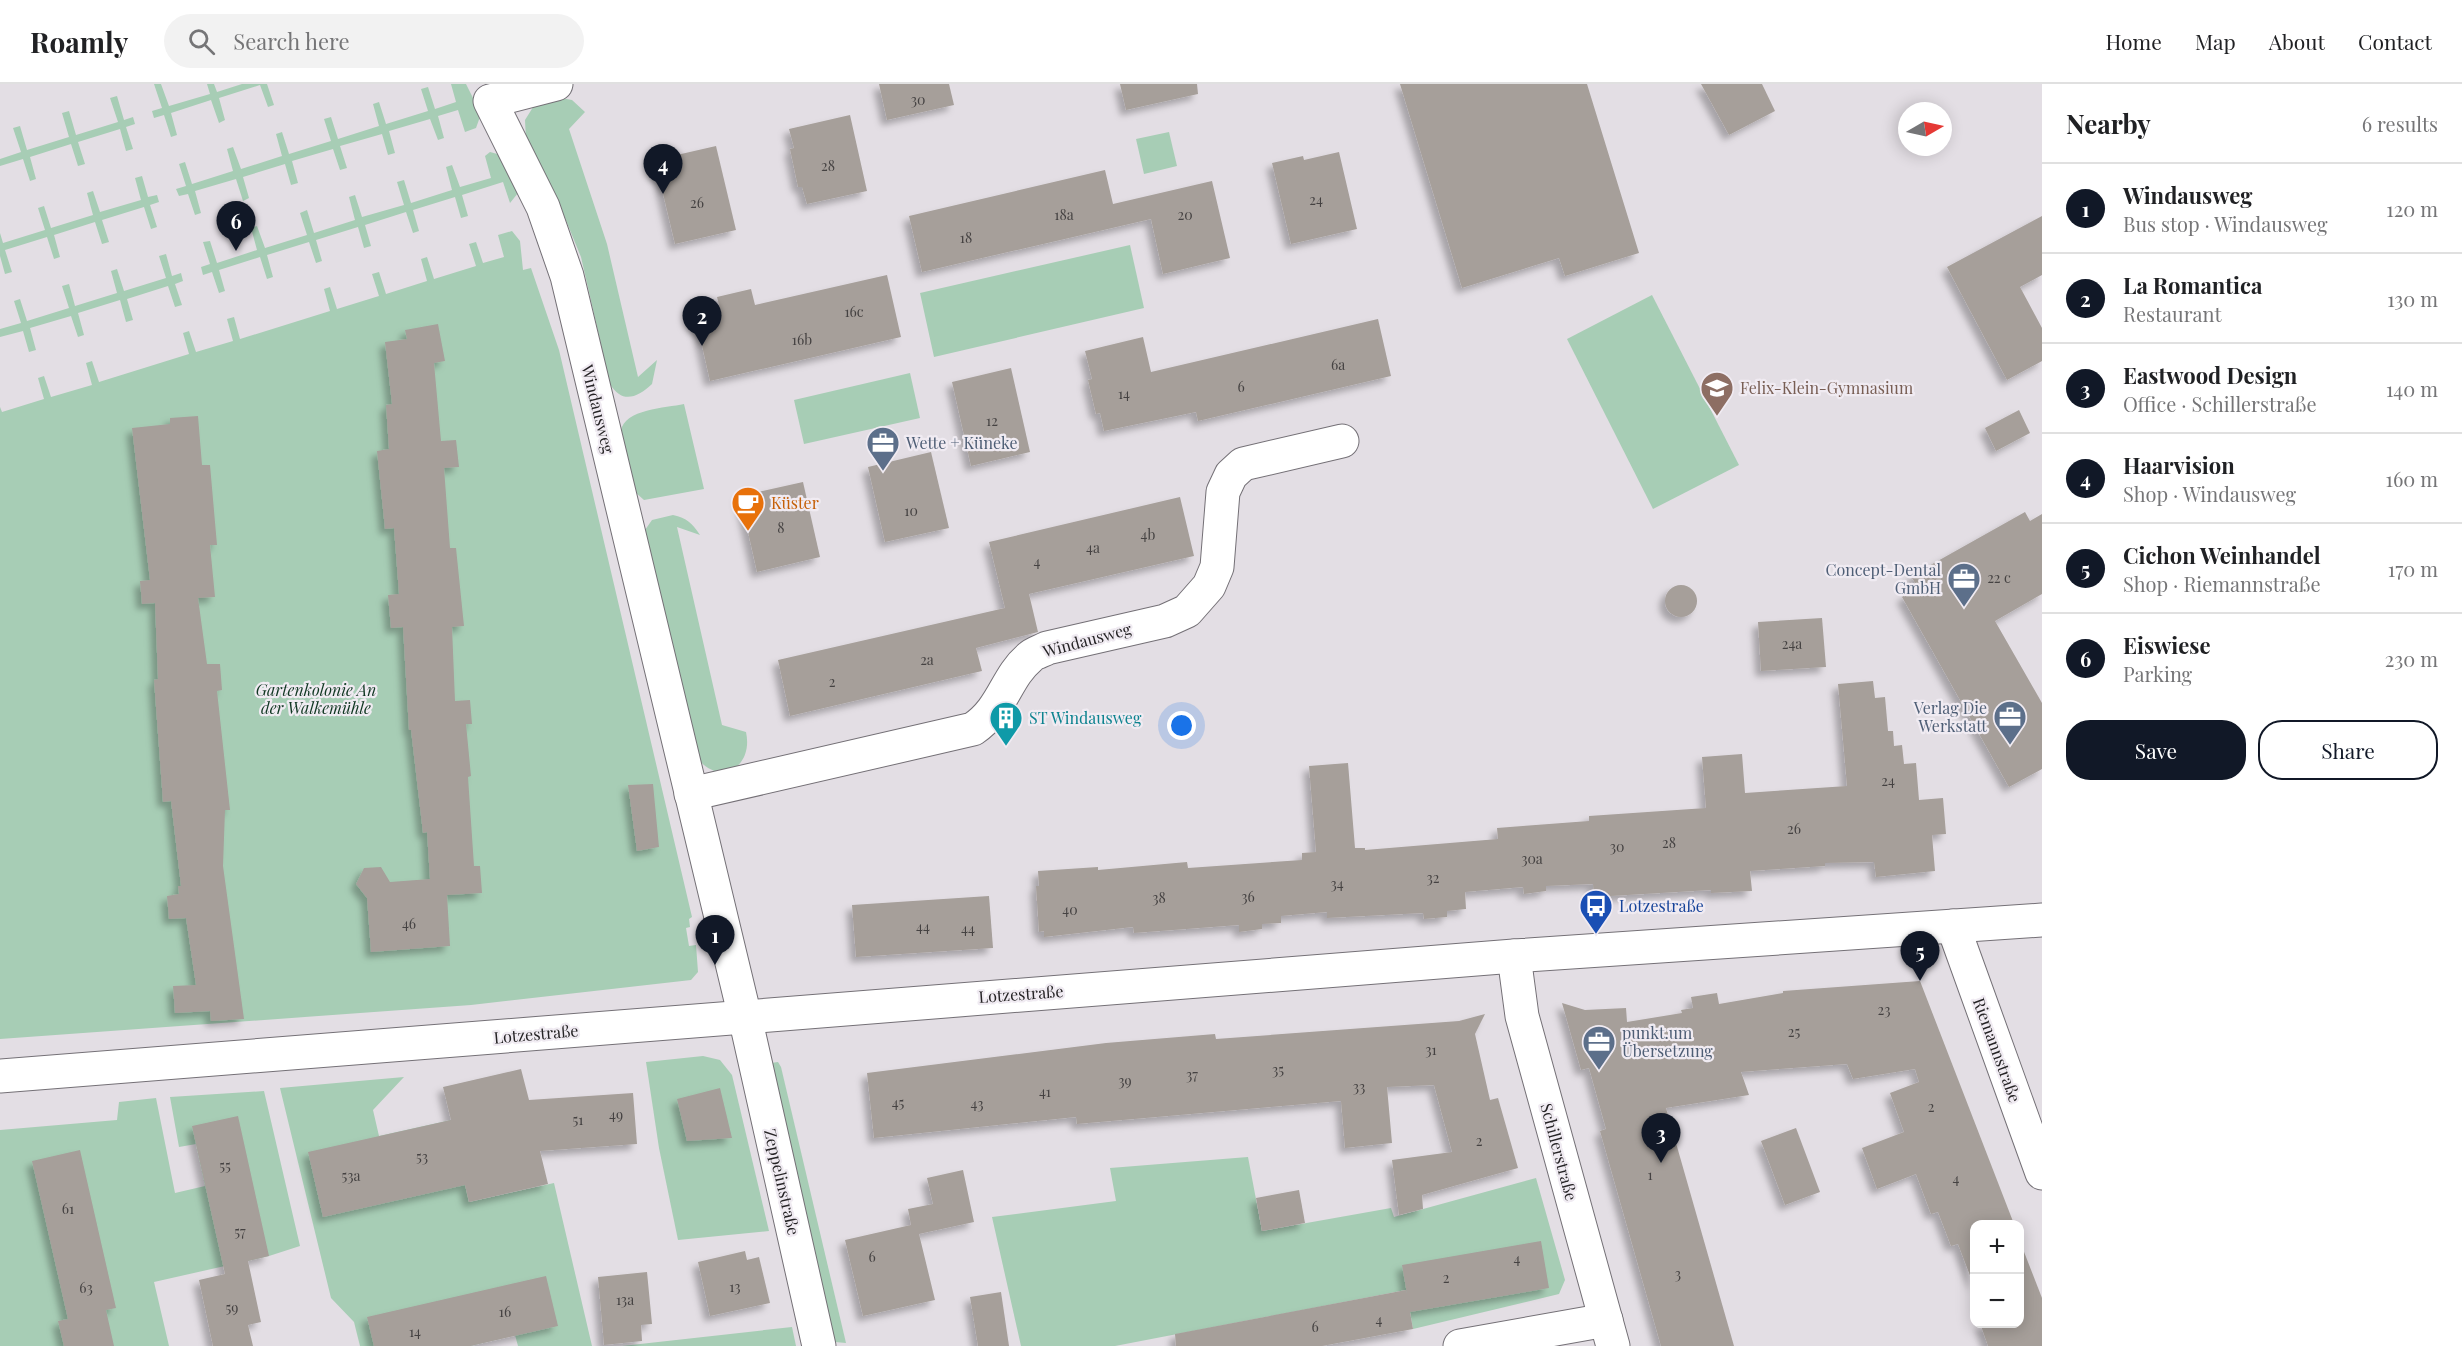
<!DOCTYPE html>
<meta charset="utf-8">
<style>
:root{--surface:#fff;--page:#f2f2f2;--text:#202124;--muted:#757577;--line:#e0e0e0;--accent:#111827}
body{margin:0;font-family:"Playfair Display",serif;background:var(--page);color:var(--text)}
.controls{position:absolute;right:18px;bottom:18px;display:grid;overflow:hidden;border-radius:12px;box-shadow:0 3px 15px #0003}
.controls button{width:54px;height:54px;display:grid;place-items:center;padding:0;border:0;border-bottom:2px solid var(--line);background:var(--surface);color:var(--text);font:30px sans-serif}
.compass{position:absolute;left:1898px;top:18px;width:54px;height:54px;border-radius:50%;background:var(--surface);box-shadow:0 3px 15px #0003;rotate:81deg}
.you{position:absolute;left:1182px;top:642px;width:21px;height:21px;margin:-15px;border:4px solid #fff;border-radius:50%;background:#1a73e8;box-shadow:0 0 0 9px #1a73e833}
.badge{display:grid;place-items:center;width:39px;height:39px;border-radius:50%;background:var(--accent);color:#fff;font-size:20px;font-weight:700}
.pin{position:absolute;translate:-50% -50px;filter:drop-shadow(0 2px 3px #0008)}
.pin::after{content:'';position:absolute;top:32px;width:21px;height:18px;background:inherit;clip-path:polygon(0 0,100% 0,50% 100%)}
.list{margin:0;padding:0;list-style:none}
h2{display:flex;justify-content:space-between;align-items:center;height:78px;margin:0;padding:0 24px;font-size:26px}
h2 small{font-size:20px;font-weight:400;color:var(--muted)}
.list li{display:grid;grid-template-columns:39px 1fr auto;gap:18px;align-items:center;box-sizing:border-box;height:90px;padding:0 24px;border-top:2px solid var(--line)}
.list b{display:block;font-size:22px;white-space:nowrap}
.list p{margin:0;font-size:20px;white-space:nowrap;color:var(--muted)}
.list em{font-size:20px;font-style:normal;color:var(--muted)}
.actions{display:flex;gap:12px;padding:18px 24px}
.actions a{flex:1;padding:14px 0;border:2px solid var(--accent);border-radius:24px;text-align:center;font-size:21px;color:var(--accent)}
.actions .main{background:var(--accent);color:#fff}
.icon{flex:none;width:33px;height:33px;fill:none;stroke:currentColor;stroke-width:2;stroke-linecap:round;stroke-linejoin:round}
.map{position:relative;flex:none;width:2042px;height:1262px;overflow:hidden}
header{display:flex;align-items:center;gap:36px;box-sizing:border-box;height:84px;padding:0 30px;background:var(--surface);border-bottom:2px solid var(--line)}
header strong{font-size:28px}
nav{display:flex;gap:33px;margin-inline-start:auto;font-size:21px}
.search{width:420px;height:54px;background:var(--page);display:flex;align-items:center;gap:15px;box-sizing:border-box;padding:0 21px;border-radius:33px;color:var(--muted);font-size:22px}
main{display:flex}
aside{flex:1;background:var(--surface)}
.map>svg:first-child{display:block}
.green{fill:#a7cdb5}
.building{fill:#a69f9a;filter:url(#shadow)}
.lines{fill:none;stroke-linecap:round;stroke-linejoin:round}
.street-casing{stroke:#747076;stroke-width:35}
.street{stroke:#fff;stroke-width:33}
.labels{text-anchor:middle;stroke-width:4.5;stroke-linejoin:round;paint-order:stroke}
.number-label{font-size:14px;fill:#454242}
.education-label{font-size:16px;fill:#785e54;stroke:#f0ebf2;text-anchor:start}
.street-label{font-size:16px;fill:#252325;stroke:#f0ebf2}
.service-label{font-size:16px;fill:#4e5e75;stroke:#f0ebf2;text-anchor:start}
.food-label{font-size:16px;fill:#c56008;stroke:#f0ebf2;text-anchor:start}
.park-label{font-size:16px;font-style:italic;fill:#103722;stroke:#f0ebf2}
.culture-label{font-size:16px;fill:#0d838f;stroke:#f0ebf2;text-anchor:start}
.transit-label{font-size:16px;fill:#164399;stroke:#f0ebf2;text-anchor:start}
</style>
<header>
<strong>Roamly</strong>
<div class="search"><svg class="icon" aria-label="search" viewBox="0 0 24 24"><circle cx="10" cy="10" r="6"/><path d="M15 15l6 6"/></svg>Search here</div>
<nav><a>Home</a><a>Map</a><a>About</a><a>Contact</a></nav>
</header>
<main>
<div class="map">
<svg width="2042" height="1262" viewBox="0 0 2042 1262">
<defs>
<filter id="shadow"><feDropShadow dx="-5.5" dy="5.5" stdDeviation="3" flood-color="#0004"/></filter>
</defs>
<rect width="100%" height="100%" fill="#e3dee4"/>
<g class="green">
<path d="M154,0H161L169,22L210,10L207,0H214L217,8L242,0H267L274,21L268,23L260,1L219,14L225,36L219,39L211,16L171,29L177,51L171,53L164,31L154,34L152,27L162,24Z"/>
<path d="M451,0H466L481,30L476,44L465,48L458,26L438,32L444,54L438,56L430,35L389,47L395,69L388,71L382,50L340,62L347,84L340,86L333,65L292,77L298,99L291,101L285,80L243,93L249,114L243,117L236,95L195,107L201,129L195,131L188,110L179,112L176,105L186,102L179,80L185,78L192,100L233,87L227,65L233,63L241,85L282,72L276,50L282,48L289,70L331,57L324,35L331,33L338,55L379,42L373,20L379,18L386,40L428,27L421,5L428,3L435,25L456,18Z"/>
<path d="M117,12L124,36L133,33L135,40L126,43L133,65L126,67L120,45L78,58L85,80L78,82L71,60L30,73L36,95L30,97L23,75L0,82V75L21,68L13,44L20,42L27,66L69,53L62,29L69,27L76,51L118,38L110,14Z"/>
<path d="M561,14L572,16L585,28L569,45L607,160L638,293L657,276L652,300C637,314 622,320 610,300L581,173L558,117L526,56L525,36L535,20Z"/>
<path d="M1169,48L1177,82L1144,90L1136,55Z"/>
<path d="M490,68L501,71L518,109L510,119L503,98L462,111L468,132L461,134L455,113L413,126L419,147L413,149L406,128L365,141L371,162L364,164L358,143L316,156L322,177L316,179L309,158L267,171L273,193L267,195L260,173L219,186L225,207L219,209L212,188L203,191L201,183L210,180L203,158L210,157L217,179L257,166L251,144L257,142L265,164L307,151L300,129L307,126L314,149L355,136L349,113L355,111L362,133L404,121L397,98L404,96L411,119L452,106L446,83L452,81L460,103L491,94L485,72Z"/>
<path d="M142,92L148,113L157,111L159,118L150,121L157,143L151,145L144,123L102,136L109,158L102,160L95,138L54,151L60,173L54,175L47,153L5,166L12,188L5,190L0,172V149L3,159L45,146L38,124L44,122L51,144L93,131L87,109L93,107L100,128L141,116L135,94Z"/>
<path d="M512,147L520,157L523,186L531,184L559,266L692,833L689,835L690,843L686,844L689,862L696,861L698,888L691,896L471,921L0,955V323L2,328L44,315L38,294L44,292L51,313L92,301L86,279L92,277L99,298L189,270L183,249L189,247L196,268L233,257L227,235L234,233L240,255L330,227L324,205L330,203L337,225L379,212L372,190L379,188L386,210L427,197L421,175L427,173L434,195L476,182L469,160L476,158L483,179L504,173L498,151Z"/>
<path d="M1130,161L1144,224L934,273L920,209Z"/>
<path d="M166,170L172,192L181,189L183,197L175,200L182,221L175,223L168,202L127,215L133,236L126,238L120,216L78,229L84,251L78,253L71,232L30,244L36,266L29,268L23,247L0,253V245L21,239L14,217L20,215L27,237L69,224L62,202L69,200L75,222L117,209L111,187L117,185L124,207L166,194L159,172Z"/>
<path d="M1652,211L1739,381L1653,425L1567,255Z"/>
<path d="M910,289L920,334L804,360L794,316Z"/>
<path d="M684,320L704,405L644,416L635,408L621,347C624,325 666,324 684,320Z"/>
<path d="M673,431C687,434 692,439 700,451L677,443L722,641L746,648C754,684 718,704 696,672L646,453L645,446L652,436Z"/>
<path d="M703,972L720,976L732,991L769,1147L678,1156L659,1064L646,978Z"/>
<path d="M778,978L781,983L846,1259L835,1258L771,979Z"/>
<path d="M404,993L373,1026L379,1052L451,1036L469,1118L554,1099L592,1262H518L515,1251L470,1262H360L354,1238L331,1214L280,1004Z"/>
<path d="M264,1007L300,1162L269,1172L154,1198L169,1262H0V1046L117,1036L119,1018L156,1014L175,1109L205,1102L196,1060L179,1063L170,1013Z"/>
<path d="M1248,1073L1262,1147L1391,1124L1394,1133L1536,1094L1565,1196L1559,1210L1413,1245L1406,1206L1115,1262H1021L992,1133L1116,1117L1110,1084Z"/>
<path d="M792,1243L796,1262H622Z"/>
</g>
<g class="building">
<path d="M879,0H949L954,21L887,36Z"/>
<path d="M1120,0H1197L1198,10L1126,26Z"/>
<path d="M1400,0H1587L1639,169L1565,192L1559,174L1462,204Z"/>
<path d="M1701,0H1762L1775,27L1729,51Z"/>
<path d="M850,31L867,107L807,120L802,103H798L790,65L794,64L789,45Z"/>
<path d="M716,62L736,146L675,160L655,76Z"/>
<path d="M1339,68L1357,145L1291,160L1272,79L1303,72L1304,76Z"/>
<path d="M1105,86L1113,120L1212,97L1230,174L1163,190L1151,135L922,188L909,132Z"/>
<path d="M2042,132V191L2020,203L2042,244V277L2007,296L1947,183Z"/>
<path d="M887,191L901,253L710,297L696,235L721,229L717,213L751,205L755,221Z"/>
<path d="M1378,235L1391,292L1198,337L1196,328L1104,347L1100,329L1096,330L1088,296L1092,295L1085,267L1143,253L1151,288Z"/>
<path d="M438,240L445,277L434,279L441,357L456,356L459,383L444,384L450,464H456L464,542L452,543L455,617L470,616L472,640H466L471,692L468,693L474,782H480L482,809L447,811L450,862L371,868L367,814L356,800L364,784L381,783L390,798L430,795L427,748L423,749L411,646H409L403,543L391,544L388,511L399,510L394,444L385,445L377,367L389,365L386,321L392,320L385,258L407,255L405,246Z"/>
<path d="M1011,284L1030,368L971,382L952,298Z"/>
<path d="M2019,326L2030,349L1996,367L1985,344Z"/>
<path d="M198,332L202,381H210L217,461H210L215,513L198,514L207,580H220L222,606L217,607L230,726H225L223,782L244,935L211,937L210,927L175,929L173,902L196,901L186,834L169,835L167,812L179,810L178,802H181L171,717L163,718L154,596L158,595L155,519L142,520L140,497L150,496L132,344L170,340V334Z"/>
<path d="M931,368L949,444L885,458L868,383Z"/>
<path d="M803,398L820,473L757,488L740,412Z"/>
<path d="M1180,413L1194,472L1029,510L1038,548L976,564L982,587L790,632L778,576L1005,524L989,458Z"/>
<path d="M2025,428L2030,437L2042,430V510L1995,537L2042,619V685L2009,703L1902,513L1918,504L1911,492Z"/>
<circle cx="1681" cy="517" r="16"/>
<path d="M1822,534L1826,583L1761,587L1758,538Z"/>
<path d="M1873,597L1875,614L1885,613L1888,647H1893L1894,662L1902,661L1904,680L1916,679L1919,716L1943,714L1946,750L1932,751L1935,787L1876,793L1874,778L1825,779V782L1750,787L1752,807L1711,809V806L1594,813L1593,800L1546,802V807L1524,810L1523,803L1465,808L1466,825L1447,827V833L1424,835L1423,829L1327,834V828L1281,832V839L1262,840V845L1239,848V841L1134,849L1133,843L1044,853V847L1039,848L1036,802H1039L1038,787L1098,783V786L1187,778L1188,784L1302,776V769L1316,768L1309,682L1348,679L1355,764H1365V766L1498,755L1497,744L1589,737V732L1706,724L1702,673L1742,670L1745,709L1847,702L1838,600Z"/>
<path d="M653,700L659,763L637,767L628,701Z"/>
<path d="M989,812L993,864L856,873L852,821Z"/>
<path d="M1920,897L2014,1140H1974V1202L1958,1160L1951,1162L1938,1128L1931,1130L1916,1090L1877,1105L1862,1064L1904,1048L1890,1009L1919,998L1915,985L1853,995L1847,980L1741,988L1749,1011L1666,1024L1734,1262H1661L1600,1047L1606,1045L1589,984L1581,986L1562,919L1585,926L1626,924L1627,938L1682,929L1681,926L1693,924L1691,913L1717,909L1719,920L1783,909V907Z"/>
<path d="M1485,930L1475,950L1490,1016L1498,1014L1518,1084L1422,1111L1423,1125L1399,1131L1392,1076L1452,1068L1434,1001L1387,1003L1392,1059L1345,1064L1341,1017L1077,1040L1076,1033L874,1054L867,989L1106,959L1215,950L1216,955L1459,937Z"/>
<path d="M521,985L529,1016L633,1009L637,1060L540,1067L548,1100L469,1118L465,1101L323,1133L308,1068L451,1036L443,1003Z"/>
<path d="M720,1004L732,1054L687,1057L677,1015Z"/>
<path d="M238,1032L269,1172L248,1177L261,1238L248,1241L253,1262H213L199,1196L225,1190L192,1042Z"/>
<path d="M1796,1044L1820,1108L1785,1121L1761,1057Z"/>
<path d="M80,1066L116,1224L106,1226L114,1262H64L58,1237L68,1235L32,1077Z"/>
<path d="M963,1086L974,1138L919,1150L935,1216L863,1232L845,1156L911,1141L908,1125L933,1120L927,1094Z"/>
<path d="M1299,1106L1305,1139L1262,1147L1256,1114Z"/>
<path d="M2019,1155L2042,1214V1262H1988L1980,1239H2019Z"/>
<path d="M1541,1157L1549,1204L1410,1228L1413,1245L1322,1262H1176L1175,1250L1406,1206L1407,1210L1402,1181Z"/>
<path d="M745,1167L747,1176L759,1173L770,1219L710,1232L698,1178Z"/>
<path d="M647,1188L652,1240L641,1241L642,1257L604,1261L598,1193Z"/>
<path d="M546,1192L558,1242L470,1262H374L367,1233Z"/>
<path d="M1001,1208L1009,1262H978L970,1213Z"/>
</g>
<g class="lines">
<g class="street-casing">
<g id="street">
<path d="M556,0L490,17L543,123L567,192L745,933L819,1262"/>
<path d="M691,710L973,645C1004,624 1005,594 1030,573C1034,569 1042,567 1047,564L1165,537L1187,527L1209,502L1217,483L1223,408L1231,391L1243,380L1342,357"/>
<path d="M1953,842L2042,1089"/>
<path d="M1514,872L1522,932L1613,1262"/>
<path d="M0,992L1514,872L2042,836"/>
<path d="M1460,1262L1606,1236"/>
</g>
</g>
<use href="#street" class="street"/>
</g>
<defs>
<g id="school-pin" transform="scale(1.725)"><path d="M0 17L-7.5 6A9.5 9.5 0 1 1 7.5 6Z" fill="#8d6e63" stroke="#f0ebf2"/><path d="M0-5L7-2L0 1L-7-2ZM-4 1L0 2.5L4 1V4Q0 6-4 4Z" fill="#fff"/></g>
<g id="office-pin" transform="scale(1.725)"><path d="M0 17L-7.5 6A9.5 9.5 0 1 1 7.5 6Z" fill="#5c6f8a" stroke="#f0ebf2"/><path d="M-6-3h4V-5.5h4V-3h4V5H-6ZM-1-4.5V-3h2v-1.5ZM-6 0V1H6V0Z" fill="#fff"/></g>
<g id="cafe-pin" transform="scale(1.725)"><path d="M0 17L-7.5 6A9.5 9.5 0 1 1 7.5 6Z" fill="#e8710a" stroke="#f0ebf2"/><path d="M-5.5-4.5H6V0H3Q3 3.5 0 3.5H-2.5Q-5.5 3.5-5.5 0ZM3-3.2v2h1.7v-2ZM-6 4.5H4V6H-6Z" fill="#fff"/></g>
<g id="building-pin" transform="scale(1.725)"><path d="M0 17L-7.5 6A9.5 9.5 0 1 1 7.5 6Z" fill="#0f9aa8" stroke="#f0ebf2"/><path d="M-4-6H4V6H1V3H-1V6H-4ZM-2.5-4.3h1.7v1.8h-1.7ZM.8-4.3h1.7v1.8H.8ZM-2.5-1h1.7V.8h-1.7ZM.8-1h1.7V.8H.8Z" fill="#fff"/></g>
<g id="bus-pin" transform="scale(1.725)"><path d="M0 17L-7.5 6A9.5 9.5 0 1 1 7.5 6Z" fill="#1a4fb4" stroke="#f0ebf2"/><path d="M-5-6H5V4H4V6H2V4H-2V6H-4V4H-5ZM-3.5-4V0h7V-4ZM-3.5 1.2v1.5H-2V1.2ZM2 1.2v1.5H3.5V1.2Z" fill="#fff"/></g>
</defs>
<g fill-rule="evenodd">
<use href="#school-pin" x="1717" y="304"/>
<use href="#office-pin" x="883" y="359"/>
<use href="#cafe-pin" x="748" y="419"/>
<use href="#office-pin" x="1964" y="495"/>
<use href="#office-pin" x="2010" y="633"/>
<use href="#building-pin" x="1006" y="634"/>
<use href="#bus-pin" x="1596" y="822"/>
<use href="#office-pin" x="1599" y="958"/>
</g>
<g class="labels">
<g class="number-label">
<text x="918" y="21">30</text>
<text x="828" y="87">28</text>
<text x="1316" y="121">24</text>
<text x="697" y="124">26</text>
<text x="1064" y="136">18a</text>
<text x="1185" y="136">20</text>
<text x="966" y="159">18</text>
<text x="854" y="233">16c</text>
<text x="802" y="261">16b</text>
<text x="1338" y="286">6a</text>
<text x="1241" y="308">6</text>
<text x="1124" y="315">14</text>
<text x="992" y="342">12</text>
<text x="911" y="432">10</text>
<text x="781" y="449">8</text>
<text x="1148" y="456">4b</text>
<text x="1093" y="469">4a</text>
<text x="1037" y="483">4</text>
<text x="1999" y="499">22 c</text>
<text x="1792" y="565">24a</text>
<text x="927" y="581">2a</text>
<text x="832" y="603">2</text>
<text x="1888" y="702">24</text>
<text x="1794" y="750">26</text>
<text x="1669" y="764">28</text>
<text x="1617" y="768">30</text>
<text x="1532" y="780">30a</text>
<text x="1433" y="799">32</text>
<text x="1337" y="805">34</text>
<text x="1248" y="818">36</text>
<text x="1159" y="819">38</text>
<text x="1070" y="831">40</text>
<text x="409" y="845">46</text>
<text x="923" y="848">44</text>
<text x="968" y="850">44</text>
<text x="1884" y="931">23</text>
<text x="1794" y="953">25</text>
<text x="1431" y="971">31</text>
<text x="1278" y="991">35</text>
<text x="1192" y="996">37</text>
<text x="1125" y="1002">39</text>
<text x="1359" y="1008">33</text>
<text x="1045" y="1013">41</text>
<text x="898" y="1024">45</text>
<text x="977" y="1025">43</text>
<text x="1931" y="1028">2</text>
<text x="616" y="1036">49</text>
<text x="578" y="1041">51</text>
<text x="1479" y="1062">2</text>
<text x="422" y="1078">53</text>
<text x="225" y="1087">55</text>
<text x="1650" y="1096">1</text>
<text x="351" y="1097">53a</text>
<text x="1956" y="1100">4</text>
<text x="68" y="1130">61</text>
<text x="240" y="1153">57</text>
<text x="872" y="1178">6</text>
<text x="1517" y="1180">4</text>
<text x="1678" y="1195">3</text>
<text x="1446" y="1199">2</text>
<text x="735" y="1208">13</text>
<text x="86" y="1209">63</text>
<text x="625" y="1221">13a</text>
<text x="232" y="1229">59</text>
<text x="505" y="1233">16</text>
<text x="1379" y="1241">4</text>
<text x="1315" y="1248">6</text>
<text x="415" y="1253">14</text>
</g>
<g class="education-label">
<text x="1740" y="310">Felix-Klein-Gymnasium</text>
</g>
<g class="street-label">
<text transform="translate(598 325) rotate(76)" y="6">Windausweg</text>
<text transform="translate(1087 556) rotate(-15)" y="6">Windausweg</text>
<text transform="translate(1021 910) rotate(-4)" y="6">Lotzestraße</text>
<text transform="translate(536 950) rotate(-5)" y="6">Lotzestraße</text>
<text transform="translate(1997 966) rotate(70)" y="6">Riemannstraße</text>
<text transform="translate(1559 1068) rotate(75)" y="6">Schillerstraße</text>
<text transform="translate(782 1098) rotate(77)" y="6">Zeppelinstraße</text>
</g>
<g class="service-label">
<text x="906" y="365">Wette + Küneke</text>
<text x="1941" y="492" text-anchor="end">Concept-Dental<tspan x="1941" dy="18">GmbH</tspan></text>
<text x="1987" y="630" text-anchor="end">Verlag Die<tspan x="1987" dy="18">Werkstatt</tspan></text>
<text x="1622" y="955">punkt.um<tspan x="1622" dy="18">Übersetzung</tspan></text>
</g>
<g class="food-label">
<text x="771" y="425">Küster</text>
</g>
<g class="park-label">
<text x="316" y="612">Gartenkolonie An<tspan x="316" dy="18">der Walkemühle</tspan></text>
</g>
<g class="culture-label">
<text x="1029" y="640">ST Windausweg</text>
</g>
<g class="transit-label">
<text x="1619" y="828">Lotzestraße</text>
</g>
</g>
</svg>
<div class="controls">
<button>+</button>
<button>−</button>
</div>
<svg class="compass" viewBox="-18 -18 36 36"><path d="M0-13l5 13h-10z" fill="#e53935"/><path d="M0 13l5-13h-10z" fill="#757577"/></svg>
<div class="you"></div>
<div class="pin badge" style="left:715px;top:881px">1</div>
<div class="pin badge" style="left:702px;top:262px">2</div>
<div class="pin badge" style="left:1661px;top:1079px">3</div>
<div class="pin badge" style="left:663px;top:110px">4</div>
<div class="pin badge" style="left:1920px;top:897px">5</div>
<div class="pin badge" style="left:236px;top:167px">6</div>
</div>
<aside>
<h2>Nearby<small>6 results</small></h2>
<ul class="list">
<li><span class="badge">1</span><div><b>Windausweg</b><p>Bus stop · Windausweg</p></div><em>120 m</em></li>
<li><span class="badge">2</span><div><b>La Romantica</b><p>Restaurant</p></div><em>130 m</em></li>
<li><span class="badge">3</span><div><b>Eastwood Design</b><p>Office · Schillerstraße</p></div><em>140 m</em></li>
<li><span class="badge">4</span><div><b>Haarvision</b><p>Shop · Windausweg</p></div><em>160 m</em></li>
<li><span class="badge">5</span><div><b>Cichon Weinhandel</b><p>Shop · Riemannstraße</p></div><em>170 m</em></li>
<li><span class="badge">6</span><div><b>Eiswiese</b><p>Parking</p></div><em>230 m</em></li>
</ul>
<div class="actions"><a class="main">Save</a><a>Share</a></div>
</aside>
</main>
